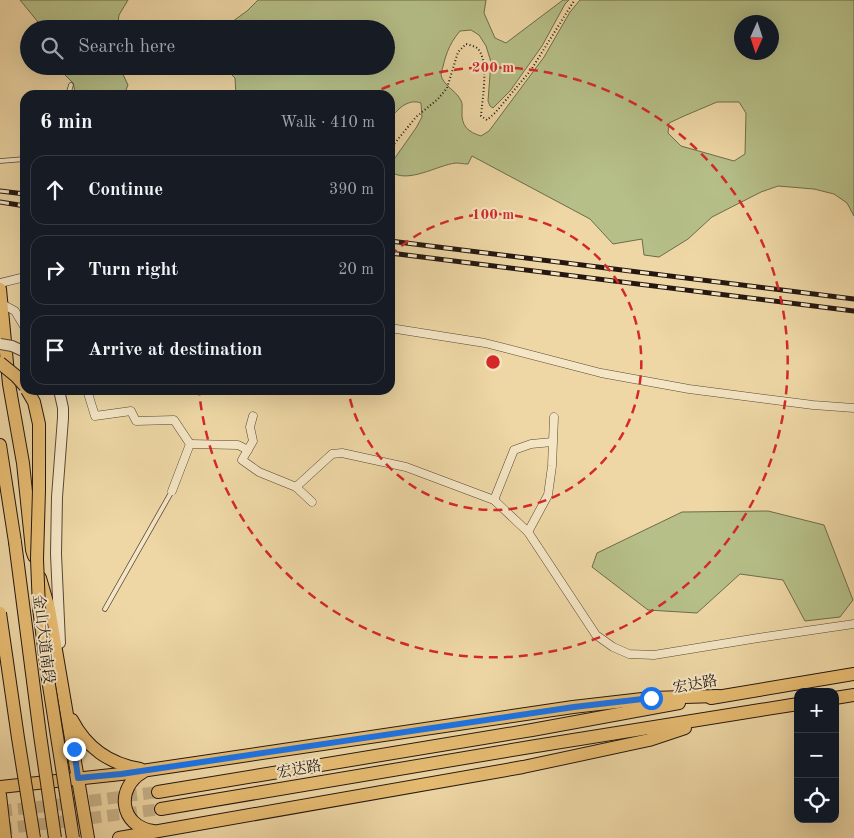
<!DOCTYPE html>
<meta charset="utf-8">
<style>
:root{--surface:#171b24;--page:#20242c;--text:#f1f3f6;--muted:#9ea1a6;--line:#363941}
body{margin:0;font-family:"Old Standard TT","Noto Serif SC",serif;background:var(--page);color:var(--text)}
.controls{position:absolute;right:15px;bottom:15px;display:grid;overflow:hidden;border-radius:10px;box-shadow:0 5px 20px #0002}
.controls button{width:45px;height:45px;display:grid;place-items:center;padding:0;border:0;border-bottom:1px solid var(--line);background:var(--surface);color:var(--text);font:25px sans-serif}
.compass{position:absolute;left:734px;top:15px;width:45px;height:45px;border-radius:50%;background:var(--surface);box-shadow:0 5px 20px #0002;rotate:183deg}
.stop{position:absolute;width:15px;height:15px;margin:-11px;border:4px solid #1a73e8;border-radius:50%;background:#fff}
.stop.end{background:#1a73e8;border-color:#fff;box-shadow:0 1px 5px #0008}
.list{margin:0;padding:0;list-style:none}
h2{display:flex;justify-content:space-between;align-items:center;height:65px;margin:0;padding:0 20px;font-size:21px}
h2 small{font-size:16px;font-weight:400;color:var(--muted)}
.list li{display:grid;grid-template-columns:32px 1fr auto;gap:15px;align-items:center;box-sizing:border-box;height:70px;margin:0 10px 10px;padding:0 10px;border:1px solid var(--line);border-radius:15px}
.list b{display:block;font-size:19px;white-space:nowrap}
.list em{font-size:16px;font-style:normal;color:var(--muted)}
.icon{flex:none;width:28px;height:28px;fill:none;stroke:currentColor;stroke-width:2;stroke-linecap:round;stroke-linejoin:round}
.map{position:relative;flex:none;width:854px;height:838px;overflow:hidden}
.search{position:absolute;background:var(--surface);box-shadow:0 5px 20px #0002;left:20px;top:20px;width:375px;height:55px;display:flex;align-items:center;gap:12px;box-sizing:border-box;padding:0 18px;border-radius:28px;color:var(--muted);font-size:19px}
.panel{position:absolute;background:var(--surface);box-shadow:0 5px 20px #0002;left:20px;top:90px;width:375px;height:305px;border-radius:15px}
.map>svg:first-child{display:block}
.green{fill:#b6bf88;stroke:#6d6b4c;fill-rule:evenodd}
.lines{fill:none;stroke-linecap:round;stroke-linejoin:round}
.primary-tunnel{stroke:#c6b187;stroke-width:12;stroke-dasharray:12 6;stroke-linecap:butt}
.service-casing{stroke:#564736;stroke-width:5.5}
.minor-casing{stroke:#564736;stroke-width:9}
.tertiary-casing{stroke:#564736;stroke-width:12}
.primary-casing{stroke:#241711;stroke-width:14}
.path{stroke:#241711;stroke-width:2;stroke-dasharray:1 2.5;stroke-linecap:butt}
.service{stroke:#f4e5c4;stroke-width:4}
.minor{stroke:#f4e5c4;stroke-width:8}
.tertiary{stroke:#f4e5c4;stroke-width:10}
.primary{stroke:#e7bc72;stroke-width:12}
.rail-casing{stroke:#241711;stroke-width:5}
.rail{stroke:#f4e5c4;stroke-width:3;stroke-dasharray:9;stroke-linecap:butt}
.tertiary-bridge-casing{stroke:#564736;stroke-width:12;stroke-linecap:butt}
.primary-bridge-casing{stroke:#241711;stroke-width:14;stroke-linecap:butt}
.tertiary-bridge{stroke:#f4e5c4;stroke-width:10}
.primary-bridge{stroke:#e7bc72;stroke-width:12}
.route{stroke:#1a73e8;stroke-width:6}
.ring{fill:none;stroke:#d62828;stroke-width:2.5;stroke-dasharray:9 6}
.labels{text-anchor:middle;stroke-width:4;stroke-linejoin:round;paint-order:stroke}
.street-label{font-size:15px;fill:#241711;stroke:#f4e5c4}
.centre{fill:#d62828;stroke:#f4e5c4;stroke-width:2.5}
.ring-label{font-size:15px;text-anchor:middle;font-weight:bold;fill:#d62828;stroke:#f4e5c4;stroke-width:4;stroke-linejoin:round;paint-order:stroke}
</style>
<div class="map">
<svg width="854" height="838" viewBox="0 0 854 838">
<rect width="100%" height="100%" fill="#eed7a5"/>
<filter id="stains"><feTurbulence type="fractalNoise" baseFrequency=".004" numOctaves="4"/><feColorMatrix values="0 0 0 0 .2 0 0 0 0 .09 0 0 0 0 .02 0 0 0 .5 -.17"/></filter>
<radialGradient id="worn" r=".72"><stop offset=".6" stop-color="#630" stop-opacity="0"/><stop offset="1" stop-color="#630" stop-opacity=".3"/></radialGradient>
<g class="green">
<path d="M20,0H128L119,15L117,29H41L38,22Z"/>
<path d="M258,0H486L484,13L495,38L506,43L563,0H569L565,4L542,46L510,91L493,108L490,106L488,101L491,62L486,46L479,35L471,30L460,31C448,45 445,57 441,75C443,85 456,91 460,99C463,103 462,107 462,111C461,126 468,132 481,136L489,131L544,57L570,12L580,0H854V216L847,203L834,194L814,189L778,186L761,192L712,217L688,239L659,257L644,255L642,239L613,244L590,219L472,156L468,164C464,164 459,163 456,163C437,165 407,185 390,171V165L416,128L422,117L421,103C408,98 396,110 390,120V95H236L235,78L223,66H386V29H222L247,11ZM772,22V52H742V22ZM717,102H739L746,113L745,154L734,161L681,146L668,133L669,123L684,116Z"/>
<path d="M56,66H119L128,85L124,95H73L75,91L73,83Z"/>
<path d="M768,511L824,525L853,600L840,617L805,621L783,580L740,574L697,613L648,610L592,567L597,553L682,512Z"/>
</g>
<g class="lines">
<g class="primary-tunnel">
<path d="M0,811L66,804L158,792"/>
<path d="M0,829L68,821L161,809"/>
</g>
<g class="service-casing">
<g id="service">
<path d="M68,95L71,85"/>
<path d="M0,161L25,159"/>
<path d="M105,609L172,491"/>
</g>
</g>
<g class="minor-casing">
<g id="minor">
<path d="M0,283L25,277"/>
<path d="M2,304L15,311L25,328"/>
<path d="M390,328L485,343L601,373L689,389L813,405L854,408"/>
<path d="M87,390L95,416L131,411L136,421L174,420L190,444L172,491"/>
<path d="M253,416L250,427L253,441L242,460L259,472L296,487L332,454L342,453L406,467L494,500L528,532L596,635L613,647L629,654L654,655L758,638L854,624"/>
<path d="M190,444L238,445L248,450"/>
<path d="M296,487L312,502"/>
<path d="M494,500L514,450L531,444L552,442"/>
<path d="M528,532L548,495L552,466L554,417"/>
</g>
</g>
<g class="tertiary-casing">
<path id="tertiary" d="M59,390L63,408V418L57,497L56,554L60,643"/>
</g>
<g class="primary-casing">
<g id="primary">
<path d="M0,289L9,384L23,463L32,550L34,556"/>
<path d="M0,445L15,542"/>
<path d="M40,578L49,609L88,838"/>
<path d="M711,698L854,674"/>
<path d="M835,698L854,695"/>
<path d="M72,720C86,747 110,764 140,769"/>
<path d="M143,772C115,788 120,826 153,831"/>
<path d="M0,787L121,774L573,707L651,698L718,696"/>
<path d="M158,792L532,730L679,703"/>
<path d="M0,795L5,838"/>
<path d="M161,809L536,746L798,704"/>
<path d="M119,838L523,767L649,740L685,728"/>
</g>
</g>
<path class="path" d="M390,149L416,117L438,99L447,88L458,52L466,44C470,45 474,46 477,48C490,60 482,100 481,116L487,120L495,113L531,70L572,4L575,0"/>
<use href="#service" class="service"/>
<use href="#minor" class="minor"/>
<use href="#tertiary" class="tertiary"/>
<use href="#primary" class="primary"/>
<g class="rail-casing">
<g id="rail">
<path d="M0,191L25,194"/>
<path d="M0,202L25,206"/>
<path d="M390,241L854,299"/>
<path d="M390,253L854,311"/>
</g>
</g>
<use href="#rail" class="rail"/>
<g class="tertiary-bridge-casing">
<path id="tertiary-bridge" d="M0,344L12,346L25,352"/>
</g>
<g class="primary-bridge-casing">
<g id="primary-bridge">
<path d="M0,363L16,376L25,386"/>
<path d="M27,390L34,402L39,424V490L37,559L39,608L48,679L73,838"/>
<path d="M15,542L40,735L55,838"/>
<path d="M0,613L18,738L34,838"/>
</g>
</g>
<use href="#tertiary-bridge" class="tertiary-bridge"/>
<use href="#primary-bridge" class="primary-bridge"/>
</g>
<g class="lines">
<path class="route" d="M74,749L78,778L121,774L574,707L651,698"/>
</g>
<g class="ring">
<path d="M390 256A148 148 0 1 1 348 390"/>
<path d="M368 95A295 295 0 1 1 199 390"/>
</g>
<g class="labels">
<g class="street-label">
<text transform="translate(44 639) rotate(83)" y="5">金山大道南段</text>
<text transform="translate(695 684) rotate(-10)" y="5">宏达路</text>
<text transform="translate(299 769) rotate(-10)" y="5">宏达路</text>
</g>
</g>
<circle cx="493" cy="362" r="8" class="centre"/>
<g class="ring-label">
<text x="493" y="72">200 m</text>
<text x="493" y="219">100 m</text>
</g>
<rect width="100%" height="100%" filter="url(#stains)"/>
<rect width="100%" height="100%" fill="url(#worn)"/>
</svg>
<div class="controls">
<button>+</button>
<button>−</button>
<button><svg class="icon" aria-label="locate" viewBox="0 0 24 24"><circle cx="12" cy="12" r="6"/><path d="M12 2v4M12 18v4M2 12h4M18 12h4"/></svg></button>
</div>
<svg class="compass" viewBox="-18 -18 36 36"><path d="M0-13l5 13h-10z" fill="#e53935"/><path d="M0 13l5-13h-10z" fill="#9ea1a6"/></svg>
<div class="stop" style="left:651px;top:698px"></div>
<div class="stop end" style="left:74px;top:749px"></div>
<div class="search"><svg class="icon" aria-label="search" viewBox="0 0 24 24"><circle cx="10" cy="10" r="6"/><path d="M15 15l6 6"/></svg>Search here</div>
<section class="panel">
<h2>6 min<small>Walk · 410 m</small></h2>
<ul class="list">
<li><svg class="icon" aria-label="ahead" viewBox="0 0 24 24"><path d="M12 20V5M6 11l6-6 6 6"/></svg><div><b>Continue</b></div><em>390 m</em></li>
<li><svg class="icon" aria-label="right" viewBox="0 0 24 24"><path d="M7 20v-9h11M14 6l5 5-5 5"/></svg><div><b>Turn right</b></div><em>20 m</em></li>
<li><svg class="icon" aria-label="arrive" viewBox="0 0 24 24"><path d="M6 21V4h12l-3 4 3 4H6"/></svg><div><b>Arrive at destination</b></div></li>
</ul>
</section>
</div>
